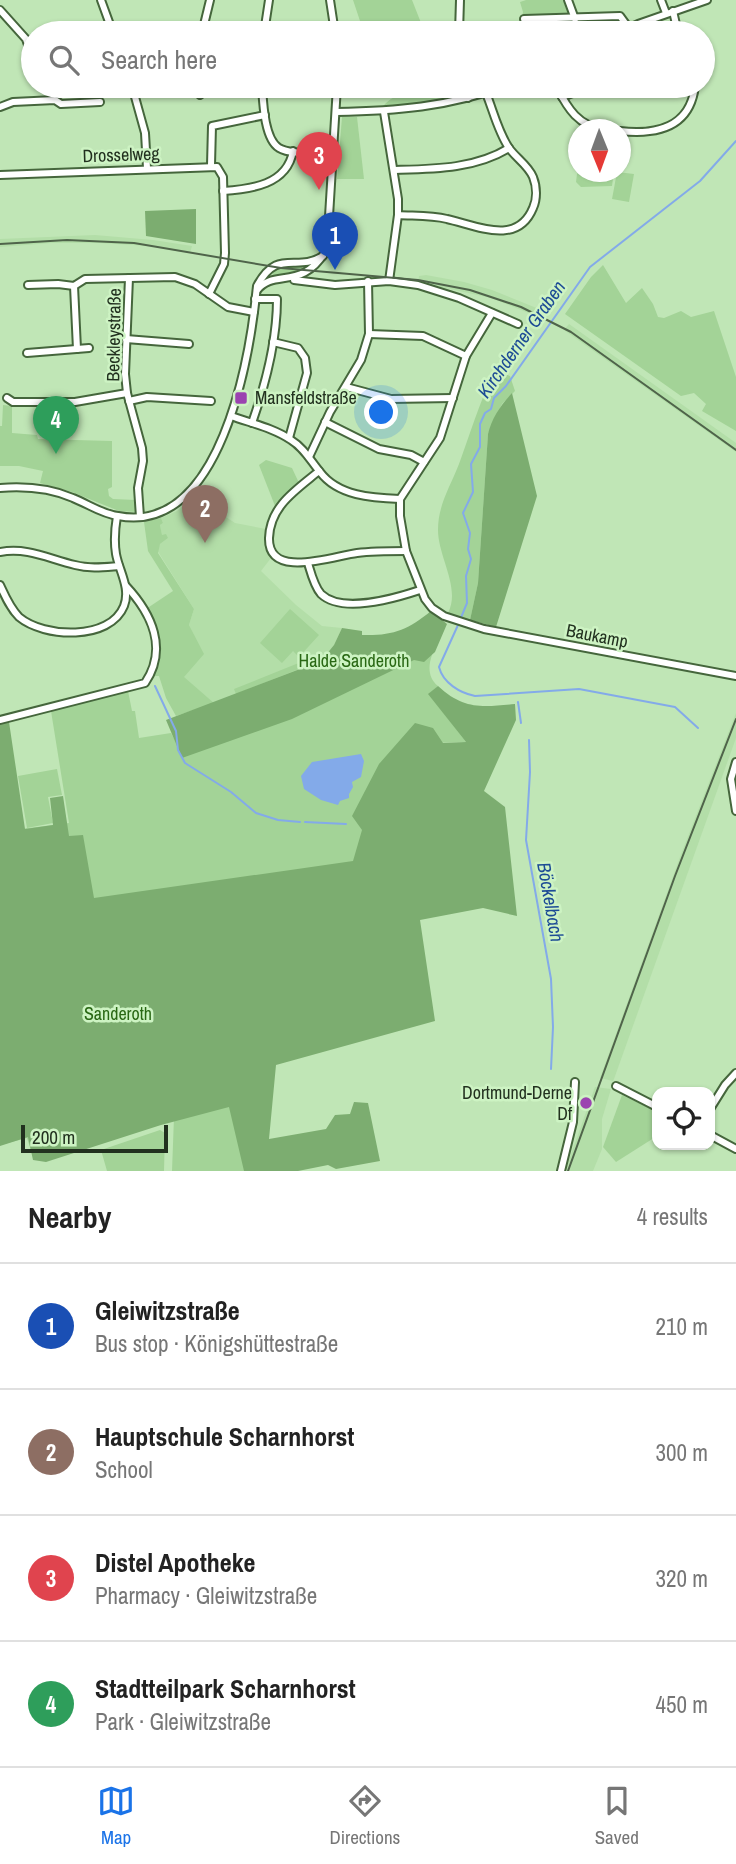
<!DOCTYPE html>
<meta charset="utf-8">
<style>
:root{--surface:#fff;--page:#f6f6f6;--text:#222;--muted:#767676;--line:#e0e0e0;--accent:#1a73e8}
body{margin:0;font-family:"Archivo Narrow",sans-serif;background:var(--page);color:var(--text)}
.controls{position:absolute;right:21px;bottom:21px;display:grid;overflow:hidden;border-radius:14px;box-shadow:0 2px 5px #0004}
.controls button{width:63px;height:63px;display:grid;place-items:center;padding:0;border:0;border-bottom:2px solid var(--line);background:var(--surface);color:var(--text);font:35px sans-serif}
.compass{position:absolute;left:568px;top:119px;width:63px;height:63px;border-radius:50%;background:var(--surface);box-shadow:0 2px 5px #0004;rotate:179deg}
.scale{position:absolute;left:21px;bottom:18px;width:147px;box-sizing:border-box;padding-left:7px;border:4px solid #22311f;border-top:0;font-size:19px;line-height:24px;white-space:nowrap;color:#22311f;-webkit-text-stroke:5px #cdf3c3;paint-order:stroke}
.you{position:absolute;left:382px;top:413px;width:24px;height:24px;margin:-18px;border:5px solid #fff;border-radius:50%;background:#1a73e8;box-shadow:0 0 0 10px #1a73e833}
.badge{display:grid;place-items:center;width:46px;height:46px;border-radius:50%;background:var(--accent);color:#fff;font-size:23px;font-weight:700}
.pin{position:absolute;translate:-50% -58px;filter:drop-shadow(0 2px 4px #0008)}
.pin::after{content:'';position:absolute;top:37px;width:24px;height:21px;background:inherit;clip-path:polygon(0 0,100% 0,50% 100%)}
.list{margin:0;padding:0;list-style:none}
h2{display:flex;justify-content:space-between;align-items:center;height:91px;margin:0;padding:0 28px;font-size:30px}
h2 small{font-size:23px;font-weight:400;color:var(--muted)}
.list li{display:grid;grid-template-columns:46px 1fr auto;gap:21px;align-items:center;box-sizing:border-box;height:126px;padding:0 28px;border-top:2px solid var(--line)}
.list b{display:block;font-size:26px;white-space:nowrap}
.list p{margin:0;font-size:23px;white-space:nowrap;color:var(--muted)}
.list em{font-size:23px;font-style:normal;color:var(--muted)}
.icon{flex:none;width:38px;height:38px;fill:none;stroke:currentColor;stroke-width:2;stroke-linecap:round;stroke-linejoin:round}
.map{position:relative;flex:none;width:736px;height:1171px;overflow:hidden}
.search{position:absolute;background:var(--surface);box-shadow:0 2px 5px #0004;left:21px;right:21px;top:21px;height:77px;display:flex;align-items:center;gap:18px;box-sizing:border-box;padding:0 24px;border-radius:38px;color:var(--muted);font-size:26px}
.sheet{height:595px;background:var(--surface)}
nav{display:flex;justify-content:space-around;align-items:center;box-sizing:border-box;height:98px;border-top:2px solid var(--line);background:var(--surface);font-size:19px;color:var(--muted)}
nav a{display:grid;justify-items:center;gap:4px}
nav .on{color:var(--accent)}
.map>svg:first-child{display:block}
.built{fill:#b3dea8}
.green{fill:#a3d397}
.forest{fill:#7cad70}
.water{fill:#83aae9}
.lines{fill:none;stroke-linecap:round;stroke-linejoin:round}
.stream{stroke:#83aae9;stroke-width:2}
.minor-casing{stroke:#45663c;stroke-width:10}
.minor{stroke:#fff;stroke-width:6}
.rail{stroke:#4f644a;stroke-width:2}
.poi-dot{fill:#9b43b0;stroke:#cdf3c3;stroke-width:2.5}
.labels{text-anchor:middle;stroke-width:5;stroke-linejoin:round;paint-order:stroke}
.street-label{font-size:18px;fill:#22311f;stroke:#cdf3c3}
.poi-label{font-size:18px;fill:#22311f;stroke:#cdf3c3;text-anchor:start}
.park-label{font-size:18px;fill:#296814;stroke:#cdf3c3}
.water-label{font-size:19px;font-style:italic;fill:#1d4c95;stroke:#cdf3c3}
</style>
<div class="map">
<svg width="736" height="1171" viewBox="0 0 736 1171">
<rect width="100%" height="100%" fill="#c0e6b6"/>
<g class="built">
<path d="M95,235L153,240L192,246L190,253L149,246L99,243H51L0,247V239Z"/>
<path d="M426,275L464,282L492,290L539,309L536,316L491,298L418,282L419,276Z"/>
<path d="M569,324L736,443V452L564,330Z"/>
<path d="M194,496L235,523L266,529V546L271,558L261,571L296,605L322,626L342,628L334,645L321,661L214,703L183,677L203,654L189,625L194,609L157,550L160,544L168,538L162,536L160,525L163,523L161,518L177,511Z"/>
<path d="M736,713V738L614,1079L613,1081L600,1078L680,857Z"/>
<path d="M595,1087L611,1089L602,1119V1149L593,1171H565Z"/>
</g>
<g class="green">
<path d="M353,0H412L425,33H364Z"/>
<path d="M526,0H563L568,14L522,17L523,12L520,2Z"/>
<path d="M426,86H463L465,95L422,104L382,108C391,94 411,91 426,86Z"/>
<path d="M342,117H357L364,179H337Z"/>
<path d="M578,166V172H614L612,186L581,187L576,182Z"/>
<path d="M617,172L634,174L629,202L612,199Z"/>
<path d="M290,264L302,267L303,272L275,277L272,274L273,269Z"/>
<path d="M603,265L626,303L642,288L653,304L658,317L664,318L681,311L691,317L714,311L736,377V431L702,411L706,404L694,393L681,396L565,314L591,277Z"/>
<path d="M502,373L510,376L515,391L502,404L488,434L478,583L470,620L466,621L448,613C461,588 438,557 438,530C438,505 450,487 459,464C470,434 479,404 493,374Z"/>
<path d="M3,405L12,406V433L37,435L38,439L112,441V487L108,489L109,496L113,499L136,500V512L119,511L72,492L40,483L43,471L19,466H0V426H2Z"/>
<path d="M266,460L292,468L299,483L275,506L259,465Z"/>
<path d="M161,518L163,523L160,525L162,535L166,534L168,538L160,544L158,553L194,609L189,625L204,654L184,677L214,703L176,716L166,698L159,676H153L151,674L160,647L146,609L173,591L148,551L144,522Z"/>
<path d="M290,609L319,635L299,657L293,651L282,663L260,643Z"/>
<path d="M432,655C428,666 428,678 438,686L429,694L466,742L399,744L384,759L360,862L188,887L246,1171H172L174,1117L34,1160L27,1138L0,1145V724L4,723L21,829L69,823L51,711L128,691L132,711H135L139,738L171,733L181,752L406,661Z"/>
<path d="M316,656L319,661L236,694L234,689Z"/>
<path d="M57,769L62,795L48,797L53,823L27,828L18,776Z"/>
<path d="M622,1095L657,1112V1136L616,1162L603,1147Z"/>
<path d="M160,1130L165,1133L164,1171H107L101,1150Z"/>
</g>
<g class="forest">
<path d="M196,209V244L146,236L145,211Z"/>
<path d="M512,393L537,496L496,627L470,620L478,583L488,434C492,418 500,406 512,393Z"/>
<path d="M431,611L447,624L435,652L424,662L414,660L292,719L182,758L166,720L321,661L334,645L342,628L362,631V635C392,636 408,630 431,611Z"/>
<path d="M438,686C464,710 482,707 515,704L516,720L484,791L505,807L517,916L483,908L420,920L435,1021L276,1065L269,1139L326,1129L335,1115L350,1114L354,1102L368,1103L380,1161L336,1169L328,1165L298,1171H244L229,1107L161,1125L46,1162L33,1160L28,1137L0,1146V724L9,722L25,829L53,825L50,798L63,796L69,836L83,835L94,898L353,861L362,830L352,816L379,764L415,723L433,728L443,743L466,742L428,694Z"/>
</g>
<path class="water" d="M361,754L364,761L361,777L352,782L353,787L349,794V798L340,801L338,805L321,800L304,789L301,776L312,762Z"/>
<g class="lines">
<g class="stream">
<path d="M460,620L467,603L466,576L471,559L468,549L470,533L463,513L473,492L471,464L480,447V424L485,413L491,409L494,398L506,386L590,267L700,181L736,141"/>
<path d="M458,625L439,667C443,683 460,693 475,696L579,689L675,707L698,728"/>
<path d="M155,686L176,731L178,750L185,763L231,792L256,813L278,820L300,822"/>
<path d="M518,702L521,723"/>
<path d="M529,740L530,772L526,840L551,979L553,1027L551,1069"/>
<path d="M305,822L346,824"/>
</g>
<g class="minor-casing">
<g id="minor">
<path d="M101,0L113,33"/>
<path d="M330,0L335,33"/>
<path d="M568,0L575,19"/>
<path d="M661,0L666,13"/>
<path d="M0,10L26,39L28,45"/>
<path d="M673,11L678,33"/>
<path d="M524,19L620,16L628,27"/>
<path d="M202,33L210,0"/>
<path d="M264,33L269,0"/>
<path d="M459,33L460,0"/>
<path d="M618,33L638,24L707,0"/>
<path d="M132,86L145,133L147,168"/>
<path d="M197,86L200,95"/>
<path d="M262,86C263,101 264,139 279,148C290,155 320,153 334,154"/>
<path d="M464,86L468,98"/>
<path d="M556,86C568,109 578,126 605,130"/>
<path d="M562,97L591,86"/>
<path d="M0,107L13,102L55,100L61,104L100,102"/>
<path d="M336,112C395,111 449,107 504,86"/>
<path d="M384,112L398,199V215L389,281"/>
<path d="M620,131C656,135 690,128 695,86"/>
<path d="M211,165L212,126L265,115"/>
<path d="M395,170C433,169 475,169 509,148"/>
<path d="M0,175L217,167L223,177L225,253L224,264L209,294"/>
<path d="M223,191C251,189 287,185 293,151"/>
<path d="M398,215C415,216 431,215 447,219C475,225 517,247 533,208C537,199 537,187 533,177C528,165 516,158 509,148C498,132 493,110 486,93"/>
<path d="M129,278L125,374L127,393L142,448L143,461L138,488L140,517"/>
<path d="M294,280L335,285L389,281L418,285L459,298L518,324"/>
<path d="M28,285L58,284L74,286L85,279L175,277L195,284L228,307L254,312"/>
<path d="M74,286L77,349"/>
<path d="M257,290C275,268 302,292 327,249L337,86"/>
<path d="M492,313L466,356L440,438L400,499V516L406,551L425,599L432,608L444,616L484,629L736,676"/>
<path d="M369,334L423,336L466,356"/>
<path d="M126,339L189,344"/>
<path d="M273,342L298,348L305,358L307,373L289,438"/>
<path d="M27,353L89,348"/>
<path d="M346,387L391,399L453,398"/>
<path d="M7,398L13,402H75L127,393"/>
<path d="M129,401L147,397L211,401"/>
<path d="M231,416C250,423 274,428 291,440C304,448 310,460 320,472C338,496 372,498 400,499"/>
<path d="M325,422L379,449L411,455L424,462"/>
<path d="M252,423C266,383 277,342 277,299H255"/>
<path d="M309,457L330,412L361,360L369,334L368,281"/>
<path d="M319,471C296,490 270,506 269,538C268,580 333,556 357,553C373,551 389,551 406,551"/>
<path d="M0,488C25,486 50,488 73,498C88,504 102,514 118,516C221,536 250,357 257,286C278,247 296,273 323,256"/>
<path d="M0,552C28,547 49,559 75,565C90,569 105,567 119,566"/>
<path d="M308,563C311,573 314,586 321,594C342,614 396,598 420,590"/>
<path d="M0,585C5,596 10,608 19,617C44,638 110,641 124,606C131,588 119,571 116,554C114,542 115,528 117,516"/>
<path d="M0,720L145,683C168,649 152,614 126,586"/>
<path d="M736,762L731,779L736,811"/>
<path d="M616,1086L657,1107"/>
<path d="M710,1109L725,1085L736,1073"/>
<path d="M710,1135L736,1149"/>
<path d="M561,1171L573,1122L575,1082"/>
</g>
</g>
<use href="#minor" class="minor"/>
<g class="rail">
<path d="M0,244L67,240L134,243L281,268L418,280L470,290L521,307L571,332L736,450"/>
<path d="M568,1171L675,876L736,719"/>
</g>
</g>
<g class="poi-dot">
<rect x="234" y="391" width="14" height="14" rx="3.5"/>
<circle cx="586" cy="1103" r="7"/>
</g>
<g class="labels">
<g class="street-label">
<text transform="translate(121 155) rotate(-2)" y="6">Drosselweg</text>
<text transform="translate(114 335) rotate(-89)" y="6">Beckleystraße</text>
<text transform="translate(597 636) rotate(11)" y="6">Baukamp</text>
</g>
<g class="poi-label">
<text x="255" y="404">Mansfeldstraße</text>
<text x="572" y="1099" text-anchor="end">Dortmund-Derne<tspan x="572" dy="21">Df</tspan></text>
</g>
<g class="park-label">
<text x="354" y="667">Halde Sanderoth</text>
<text x="118" y="1020">Sanderoth</text>
</g>
<g class="water-label">
<text transform="translate(521 339) rotate(-55)" y="7">Kirchderner Graben</text>
<text transform="translate(551 902) rotate(80)" y="7">Böckelbach</text>
</g>
</g>
</svg>
<div class="controls">
<button><svg class="icon" aria-label="locate" viewBox="0 0 24 24"><circle cx="12" cy="12" r="6"/><path d="M12 2v4M12 18v4M2 12h4M18 12h4"/></svg></button>
</div>
<svg class="compass" viewBox="-18 -18 36 36"><path d="M0-13l5 13h-10z" fill="#e53935"/><path d="M0 13l5-13h-10z" fill="#767676"/></svg>
<div class="scale">200 m</div>
<div class="you"></div>
<div class="pin badge" style="left:335px;top:270px;background:#1a4fb4">1</div>
<div class="pin badge" style="left:205px;top:543px;background:#8d6e63">2</div>
<div class="pin badge" style="left:319px;top:190px;background:#e0444e">3</div>
<div class="pin badge" style="left:56px;top:454px;background:#2e9e5b">4</div>
<div class="search"><svg class="icon" aria-label="search" viewBox="0 0 24 24"><circle cx="10" cy="10" r="6"/><path d="M15 15l6 6"/></svg>Search here</div>
</div>
<section class="sheet">
<h2>Nearby<small>4 results</small></h2>
<ul class="list">
<li><span class="badge" style="background:#1a4fb4">1</span><div><b>Gleiwitzstraße</b><p>Bus stop · Königshüttestraße</p></div><em>210 m</em></li>
<li><span class="badge" style="background:#8d6e63">2</span><div><b>Hauptschule Scharnhorst</b><p>School</p></div><em>300 m</em></li>
<li><span class="badge" style="background:#e0444e">3</span><div><b>Distel Apotheke</b><p>Pharmacy · Gleiwitzstraße</p></div><em>320 m</em></li>
<li><span class="badge" style="background:#2e9e5b">4</span><div><b>Stadtteilpark Scharnhorst</b><p>Park · Gleiwitzstraße</p></div><em>450 m</em></li>
</ul>
</section>
<nav>
<a class="on"><svg class="icon" aria-label="map" viewBox="0 0 24 24"><path d="M3 6l6-2 6 2 6-2v14l-6 2-6-2-6 2zM9 4v14M15 6v14"/></svg>Map</a>
<a><svg class="icon" aria-label="directions" viewBox="0 0 24 24"><path d="M12 3l9 9-9 9-9-9zM9 14v-3h6M13 9l2 2-2 2"/></svg>Directions</a>
<a><svg class="icon" aria-label="saved" viewBox="0 0 24 24"><path d="M7 4h10v16l-5-4-5 4z"/></svg>Saved</a>
</nav>
